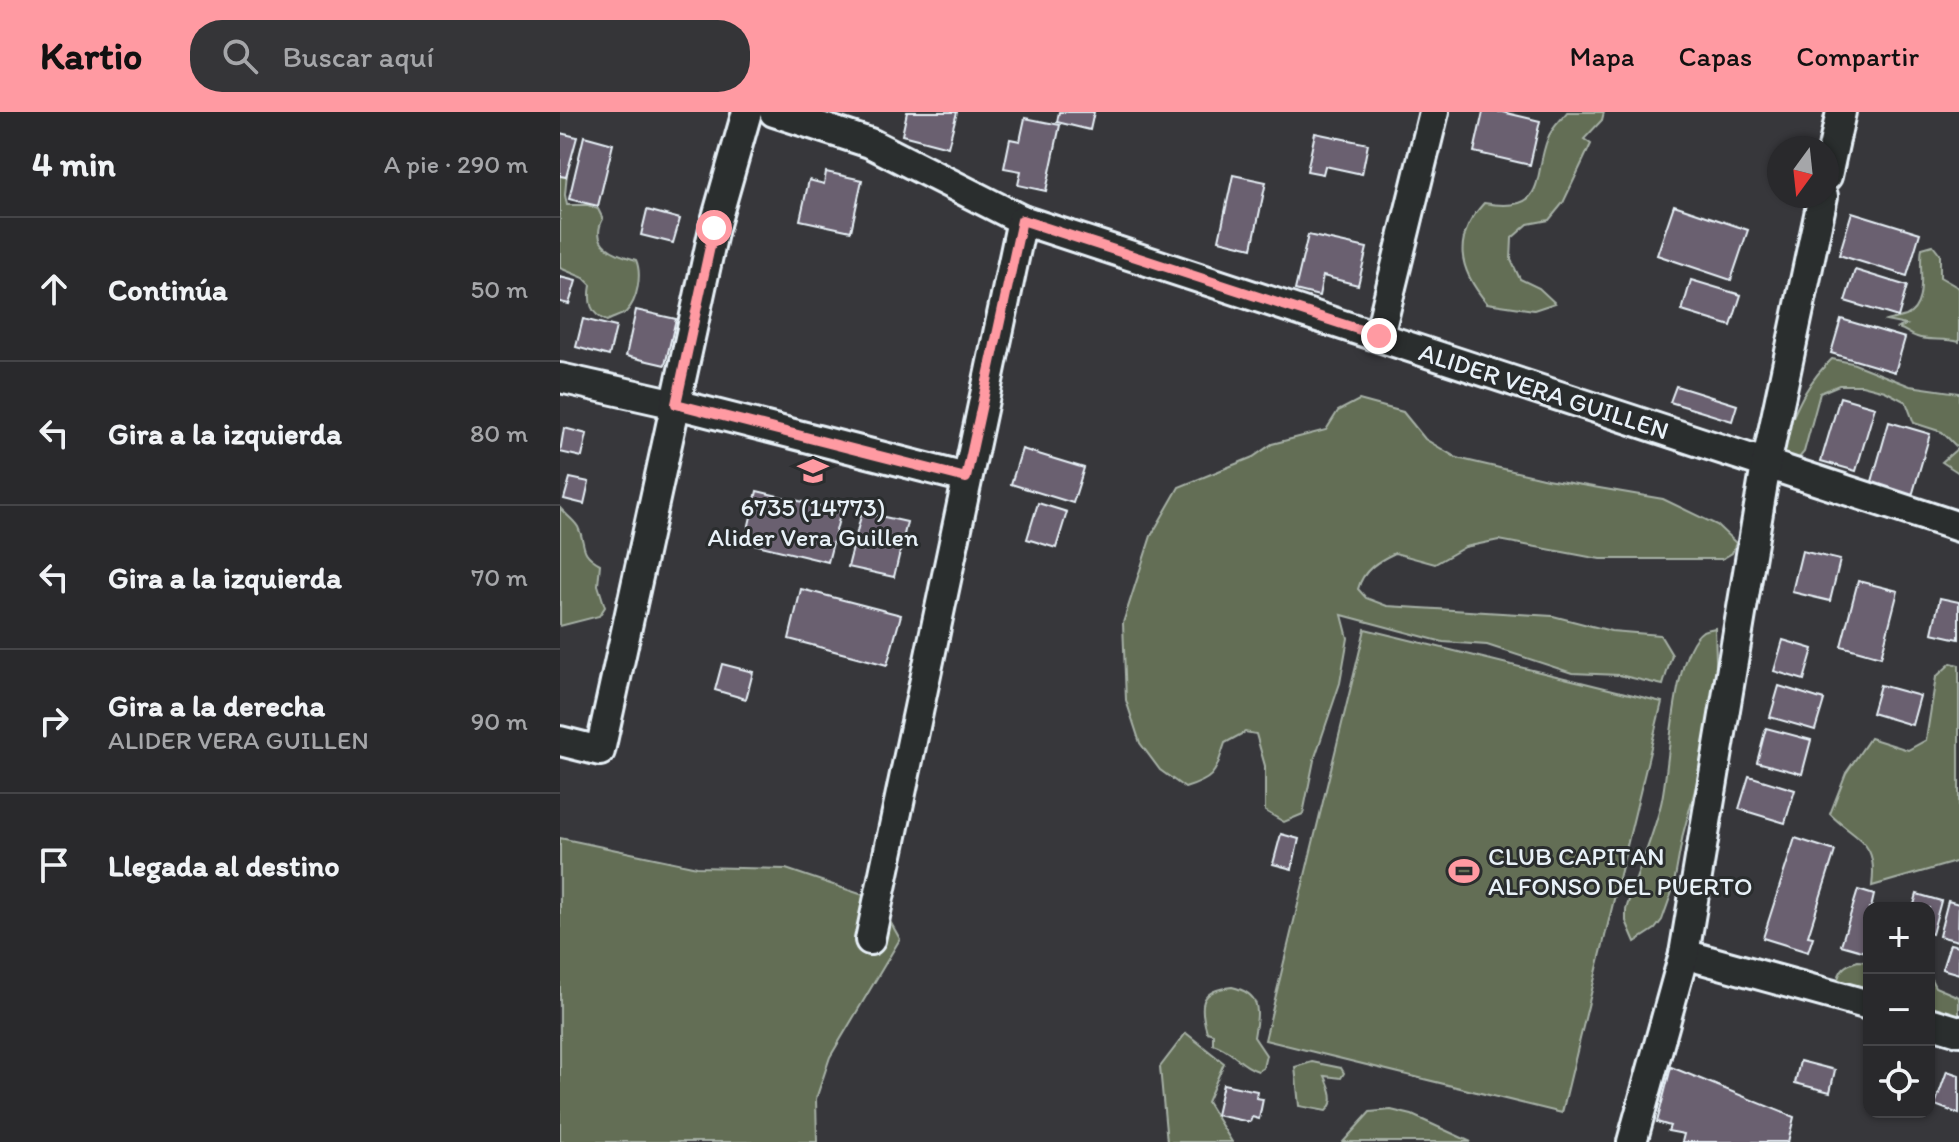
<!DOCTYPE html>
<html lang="es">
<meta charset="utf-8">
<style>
:root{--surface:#29292c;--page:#353538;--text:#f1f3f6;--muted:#a5a6a9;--line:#454548;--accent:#ff9aa2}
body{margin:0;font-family:Itim,sans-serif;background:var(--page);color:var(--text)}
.controls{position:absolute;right:24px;bottom:24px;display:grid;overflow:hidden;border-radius:16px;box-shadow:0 2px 6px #0004}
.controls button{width:72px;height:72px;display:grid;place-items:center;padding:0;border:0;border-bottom:2px solid var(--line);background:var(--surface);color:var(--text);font:40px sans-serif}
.compass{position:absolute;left:1207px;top:24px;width:72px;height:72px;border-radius:50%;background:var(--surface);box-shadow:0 2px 6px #0004;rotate:195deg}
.stop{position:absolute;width:24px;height:24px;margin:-18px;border:6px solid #ff9aa2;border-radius:50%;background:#fff}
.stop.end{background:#ff9aa2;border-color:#fff;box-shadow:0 2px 8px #0008}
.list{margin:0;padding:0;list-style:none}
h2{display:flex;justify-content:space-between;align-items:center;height:104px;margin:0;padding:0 32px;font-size:34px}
h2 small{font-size:26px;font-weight:400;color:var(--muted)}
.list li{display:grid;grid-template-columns:52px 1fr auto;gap:24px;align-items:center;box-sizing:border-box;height:144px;padding:0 32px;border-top:2px solid var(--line)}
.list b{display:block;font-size:30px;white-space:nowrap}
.list p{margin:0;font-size:26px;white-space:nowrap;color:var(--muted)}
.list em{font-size:26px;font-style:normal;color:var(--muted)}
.icon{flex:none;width:44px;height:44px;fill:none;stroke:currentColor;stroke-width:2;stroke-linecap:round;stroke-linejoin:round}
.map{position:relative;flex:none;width:1399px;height:1030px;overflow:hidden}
header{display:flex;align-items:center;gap:48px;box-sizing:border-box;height:112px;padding:0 40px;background:var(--accent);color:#111}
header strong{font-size:38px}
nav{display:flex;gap:44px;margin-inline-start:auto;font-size:28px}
.search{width:560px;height:72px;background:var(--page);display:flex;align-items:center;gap:20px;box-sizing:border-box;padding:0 28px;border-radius:32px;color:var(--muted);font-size:30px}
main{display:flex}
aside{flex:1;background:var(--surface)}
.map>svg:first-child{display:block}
.green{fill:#636e55;stroke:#a6b0a6;stroke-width:2}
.building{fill:#6a6070;stroke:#e8f1f8;stroke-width:2}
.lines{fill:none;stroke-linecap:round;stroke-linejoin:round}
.minor-casing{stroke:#e8f1f8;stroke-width:34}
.minor{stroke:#2a2d2e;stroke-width:28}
.route{stroke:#ff9aa2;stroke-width:10}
.labels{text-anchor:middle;stroke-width:6;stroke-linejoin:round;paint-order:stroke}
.street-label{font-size:26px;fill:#e8f1f8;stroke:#2a2d2e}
.poi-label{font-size:26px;fill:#e8f1f8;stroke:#2a2d2e}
</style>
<header>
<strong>Kartio</strong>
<div class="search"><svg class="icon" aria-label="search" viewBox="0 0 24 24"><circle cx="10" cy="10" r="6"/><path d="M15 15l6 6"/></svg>Buscar aquí</div>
<nav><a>Mapa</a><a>Capas</a><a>Compartir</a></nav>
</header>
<main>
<aside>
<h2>4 min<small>A pie · 290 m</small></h2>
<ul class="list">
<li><svg class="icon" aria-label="ahead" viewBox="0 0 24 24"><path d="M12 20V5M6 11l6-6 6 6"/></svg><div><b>Continúa</b></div><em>50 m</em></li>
<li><svg class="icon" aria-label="left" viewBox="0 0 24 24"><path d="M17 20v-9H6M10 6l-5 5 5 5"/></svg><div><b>Gira a la izquierda</b></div><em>80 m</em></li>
<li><svg class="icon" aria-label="left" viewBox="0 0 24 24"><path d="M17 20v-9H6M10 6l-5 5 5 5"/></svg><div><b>Gira a la izquierda</b></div><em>70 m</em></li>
<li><svg class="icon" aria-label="right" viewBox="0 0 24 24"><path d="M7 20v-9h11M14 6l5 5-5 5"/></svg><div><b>Gira a la derecha</b><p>ALIDER VERA GUILLEN</p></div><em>90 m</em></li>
<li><svg class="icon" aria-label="arrive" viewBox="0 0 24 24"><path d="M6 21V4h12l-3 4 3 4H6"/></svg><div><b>Llegada al destino</b></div></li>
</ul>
</aside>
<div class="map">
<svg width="1399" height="1030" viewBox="0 0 1399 1030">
<rect width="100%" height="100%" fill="#37373b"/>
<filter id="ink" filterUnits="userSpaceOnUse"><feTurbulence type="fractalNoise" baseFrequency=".0125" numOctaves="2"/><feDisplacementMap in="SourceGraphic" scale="16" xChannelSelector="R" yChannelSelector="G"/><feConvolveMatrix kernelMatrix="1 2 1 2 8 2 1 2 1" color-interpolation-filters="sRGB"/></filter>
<g filter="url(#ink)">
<g class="green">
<path d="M1007,0H1044L1042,8L1024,27L1031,32L1003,91L989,108L968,112L952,126L951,148L960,167L979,176L995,191L974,198L927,191C898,157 892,126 924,91C989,102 972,66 988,26C991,17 1001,8 1007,0Z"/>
<path d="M0,58L7,61L5,83L7,93H28L38,97L43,107C29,133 55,142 76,148C82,162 78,188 66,200C61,204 52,206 47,209C30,202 28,190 31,173L24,166L0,156Z"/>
<path d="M1373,133L1380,142V165L1399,176V230C1385,226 1367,229 1357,225C1350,223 1346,218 1338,216L1346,213L1326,209C1332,207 1340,206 1346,204C1369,194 1358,155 1362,136Z"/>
<path d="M1272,247L1292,251L1350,274L1399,281V361L1382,350L1398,336L1382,320L1354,311L1346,290L1325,279L1302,273H1279L1260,281L1244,340L1229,358L1219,337C1234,303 1244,272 1272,247Z"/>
<path d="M799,288L843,300L865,327L897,346L987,367L1103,387L1157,413L1176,431L1172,441L1162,447H1040L939,428L905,435L875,452L835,441C818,449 803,458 798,477L806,486L827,494L993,504L1051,519L1100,523L1112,543L1103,573L1059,563L1012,561L927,533L883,530L782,503L788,526L780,571L754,648L743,702L724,710L705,699V654L696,622L685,620L665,631C655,660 657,666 625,676L600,658L580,631L566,588L563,511L591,424L619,375L693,345L712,332L766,318L778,299Z"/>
<path d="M0,396C5,402 14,408 18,415C27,433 18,440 40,452L38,473L45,495L39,504L0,514Z"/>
<path d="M1155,516L1157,580L1152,615L1123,722L1113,777L1102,808L1095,817L1075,830L1066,809V798C1076,762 1092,729 1101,692C1110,657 1112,540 1143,519C1145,518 1152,517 1155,516Z"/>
<path d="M805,517L1102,590L1002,1001L705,928Z"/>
<path d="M1391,551L1399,553V749L1312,774C1318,728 1298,730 1270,702L1286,661L1310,626L1348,638L1366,628L1376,565Z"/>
<path d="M0,726L137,755L226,757L318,788L340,827L270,945L256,987L257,1030H0Z"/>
<path d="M1298,849L1309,850V887L1277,871C1280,857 1284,853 1298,849Z"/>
<path d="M1369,863L1375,875L1399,885V906L1369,902Z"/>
<path d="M672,875C703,882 698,900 694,925L706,943L703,956L698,959C678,953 675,939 653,932V922L647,920C639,893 639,878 672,875Z"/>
<path d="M626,921L664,951L647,990L672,1030H607L600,955Z"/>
<path d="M752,950L781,956L784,961L781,966L765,964C770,975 777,990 766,999L739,994L735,955Z"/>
<path d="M831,998L852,1003L911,1030H783L810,1000Z"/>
</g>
<g class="building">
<path d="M347,0H397L388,35L342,23Z"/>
<path d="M499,0H534L530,18L497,10Z"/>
<path d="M923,0H942L980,9L970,53L914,40Z"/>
<path d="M465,6L500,13L486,79L458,73L461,59L444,56L450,27L460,29Z"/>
<path d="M0,21L17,25L6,65L0,64Z"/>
<path d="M755,21L808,32L802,62L765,54L763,62L747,59Z"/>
<path d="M24,24L53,32L38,94L9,87Z"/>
<path d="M266,60L302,68L291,119L240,108L249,68L264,72Z"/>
<path d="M673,63L706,70L692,136L659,128Z"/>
<path d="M1114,93L1188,118L1171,168L1097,143Z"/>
<path d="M87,98L120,107L113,131L81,123Z"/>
<path d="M1292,100L1360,121L1347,164L1279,143Z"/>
<path d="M748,123L807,136L798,173L763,164L759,184L735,178Z"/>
<path d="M1295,158L1347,174L1338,205L1285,189Z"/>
<path d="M0,165L16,169L9,192L0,190Z"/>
<path d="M1131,168L1181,183L1171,214L1122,199Z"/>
<path d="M76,198L116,207L105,253L66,244Z"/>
<path d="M23,207L56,215L49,244L16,235Z"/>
<path d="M1281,207L1345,226L1335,260L1271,241Z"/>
<path d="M1116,274L1177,293L1172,309L1110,290Z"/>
<path d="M1280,285L1315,295L1296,359L1261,349Z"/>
<path d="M1329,310L1370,322L1352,384L1311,373Z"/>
<path d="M4,316L27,322L22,345L0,340Z"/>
<path d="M462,337L524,356L513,391L451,372Z"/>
<path d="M10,366L29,370L24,392L4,387Z"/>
<path d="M197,379L281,399L268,450L185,430Z"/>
<path d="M478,391L507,400L496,436L467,427Z"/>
<path d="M302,400L347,410L334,465L288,455Z"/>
<path d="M1242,439L1280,448L1270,489L1232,480Z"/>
<path d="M1298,469L1338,479L1321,545L1281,534Z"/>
<path d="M241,477L341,503L327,553L229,527Z"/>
<path d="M1380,486L1399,490V527L1372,521Z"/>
<path d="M1223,528L1253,537L1244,568L1214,559Z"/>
<path d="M162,552L193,560L186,587L155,578Z"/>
<path d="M1320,573L1360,584L1352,613L1312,601Z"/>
<path d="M1219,574L1264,588L1255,618L1210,605Z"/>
<path d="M1206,616L1251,628L1242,662L1197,650Z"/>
<path d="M1189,664L1235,678L1225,711L1179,697Z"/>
<path d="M721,722L739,727L732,757L713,752Z"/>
<path d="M1235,726L1275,739L1248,824L1253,825L1248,840L1203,826Z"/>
<path d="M1298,778L1314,783L1311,796H1309V841L1281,833Z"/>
<path d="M1357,782L1381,789L1372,822L1369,821V796H1353Z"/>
<path d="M1388,789L1399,792L1398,829L1379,824Z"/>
<path d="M1390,832L1399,834V862L1382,857Z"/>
<path d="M1240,949L1275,958L1270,980L1235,971Z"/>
<path d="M1111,955L1234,1005L1228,1030H1122L1124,1022L1108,1019L1110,1014L1097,1010Z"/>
<path d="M1387,959L1399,963V1002L1375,993Z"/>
<path d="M663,972L697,979L696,986L703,987L699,1007L692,1005L690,1010L656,1003Z"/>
</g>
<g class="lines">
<g class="minor-casing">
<g id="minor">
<path d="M214,0L310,31L462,108L1399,415"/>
<path d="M1267,64L1281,0"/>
<path d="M819,224L874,0"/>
<path d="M0,266L116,292L406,366"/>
<path d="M0,629L40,639L154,116L187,0"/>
<path d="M310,828L462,108"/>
<path d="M1124,842L1309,893"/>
<path d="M1369,910L1399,919"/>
<path d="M1072,1030L1124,842L1206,353L1263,84"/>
</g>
</g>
<use href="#minor" class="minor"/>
</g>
</g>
<g class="lines" filter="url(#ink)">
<path class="route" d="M154,116L116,292L406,366L462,108L819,224"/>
</g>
<defs>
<g id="school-bare" transform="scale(2.4)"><path d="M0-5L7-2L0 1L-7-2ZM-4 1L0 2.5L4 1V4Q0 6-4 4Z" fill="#ff9aa2" stroke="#2a2d2e" stroke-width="2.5" paint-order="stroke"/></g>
<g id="stadium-bare" transform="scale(2.4)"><path d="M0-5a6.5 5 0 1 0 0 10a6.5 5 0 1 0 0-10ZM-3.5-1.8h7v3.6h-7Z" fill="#ff9aa2" stroke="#2a2d2e" stroke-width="2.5" paint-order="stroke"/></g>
</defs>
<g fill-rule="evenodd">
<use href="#school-bare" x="253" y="359"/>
<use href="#stadium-bare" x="904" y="759"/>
</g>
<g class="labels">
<g class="street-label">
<text transform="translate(984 279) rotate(18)" y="9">ALIDER VERA GUILLEN</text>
</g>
<g class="poi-label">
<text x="253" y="404">6735 (14773)<tspan x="253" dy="30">Alider Vera Guillen</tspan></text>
<text x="928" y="753" text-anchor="start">CLUB CAPITAN<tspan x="928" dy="30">ALFONSO DEL PUERTO</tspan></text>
</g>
</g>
</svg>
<div class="controls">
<button>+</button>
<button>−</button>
<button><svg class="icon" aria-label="locate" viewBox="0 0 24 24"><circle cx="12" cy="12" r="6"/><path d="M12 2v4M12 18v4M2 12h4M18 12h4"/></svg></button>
</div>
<svg class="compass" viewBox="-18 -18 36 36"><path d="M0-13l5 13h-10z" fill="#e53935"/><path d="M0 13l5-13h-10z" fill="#a5a6a9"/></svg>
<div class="stop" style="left:154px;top:116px"></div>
<div class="stop end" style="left:819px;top:224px"></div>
</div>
</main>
